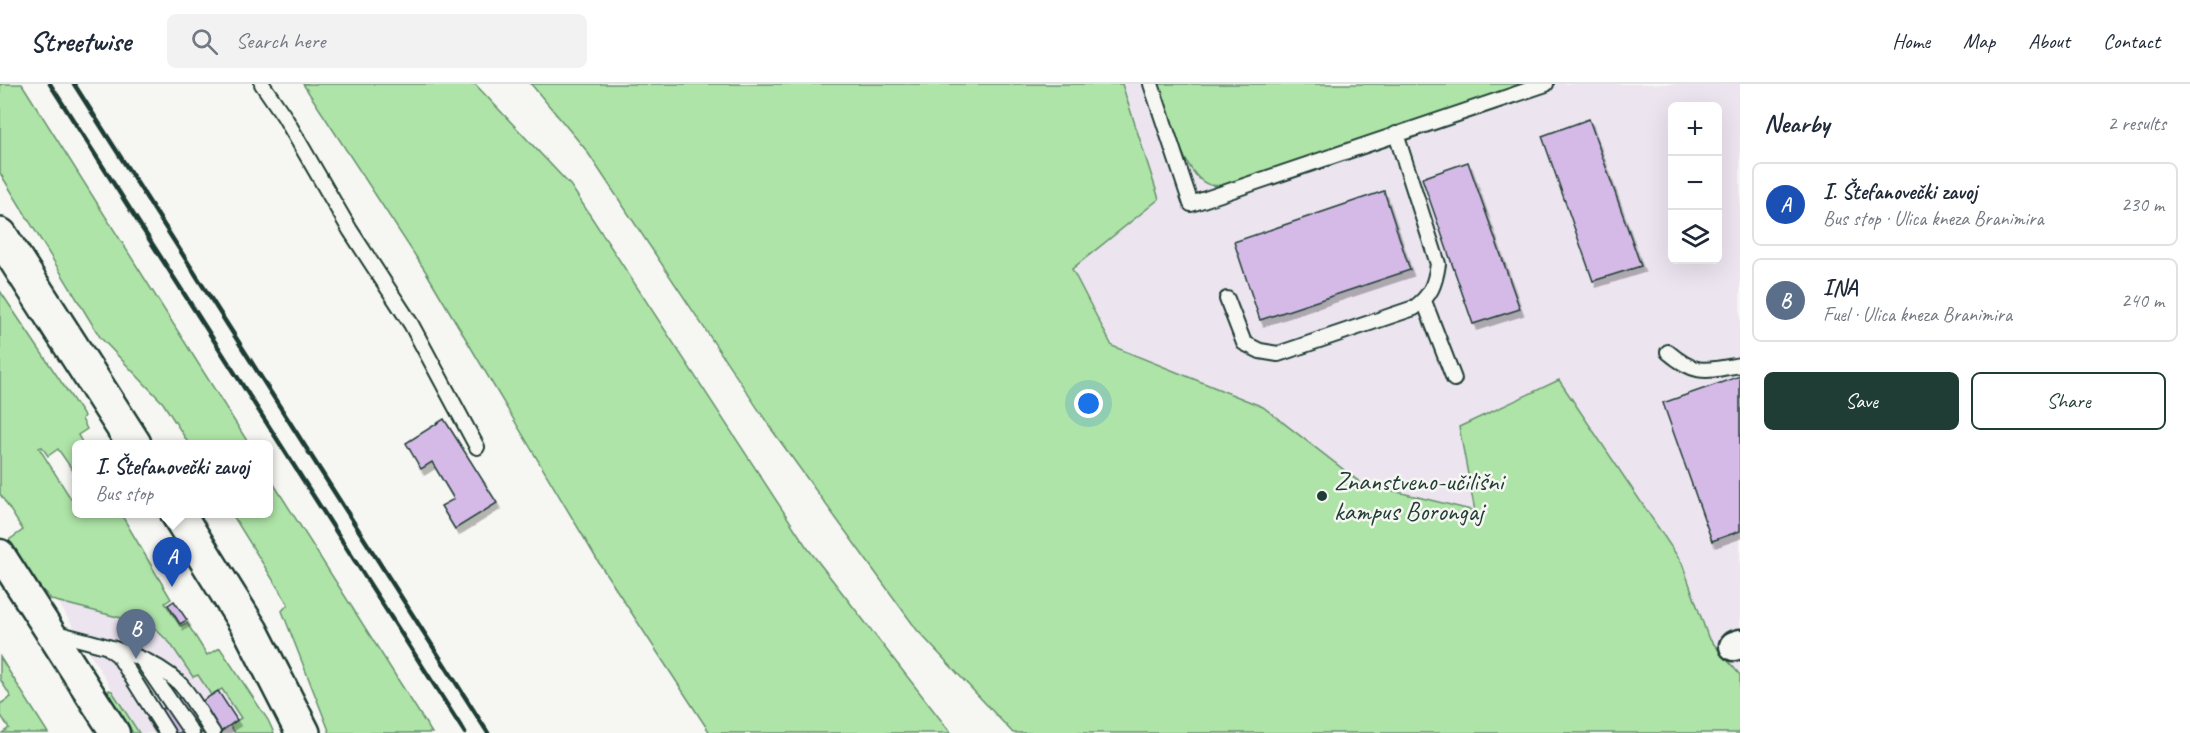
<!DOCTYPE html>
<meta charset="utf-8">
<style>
:root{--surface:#fff;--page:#f2f2f3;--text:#1f2937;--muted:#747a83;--line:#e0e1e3;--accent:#1f3d34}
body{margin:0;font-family:Caveat,sans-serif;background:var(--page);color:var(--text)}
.controls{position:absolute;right:18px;top:18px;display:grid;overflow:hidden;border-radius:9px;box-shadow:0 6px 24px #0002}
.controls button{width:54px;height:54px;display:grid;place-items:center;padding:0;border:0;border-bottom:2px solid var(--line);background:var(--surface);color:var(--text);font:30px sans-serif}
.you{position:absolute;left:1089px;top:320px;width:21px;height:21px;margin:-15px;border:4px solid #fff;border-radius:50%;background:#1a73e8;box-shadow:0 0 0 9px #1a73e833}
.badge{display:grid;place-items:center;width:39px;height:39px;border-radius:50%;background:var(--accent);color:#fff;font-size:20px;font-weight:700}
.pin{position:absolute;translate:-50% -50px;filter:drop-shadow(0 2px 3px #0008)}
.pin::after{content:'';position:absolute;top:32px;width:21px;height:18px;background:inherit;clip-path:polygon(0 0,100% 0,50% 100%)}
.popup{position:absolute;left:72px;top:356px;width:201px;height:78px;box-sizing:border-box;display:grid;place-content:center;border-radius:9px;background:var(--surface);filter:drop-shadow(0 2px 4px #0005);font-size:20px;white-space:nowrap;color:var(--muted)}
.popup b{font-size:22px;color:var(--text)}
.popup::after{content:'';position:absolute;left:50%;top:100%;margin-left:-12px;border:12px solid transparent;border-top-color:var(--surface)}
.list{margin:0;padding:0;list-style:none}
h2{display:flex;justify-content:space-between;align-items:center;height:78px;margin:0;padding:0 24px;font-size:26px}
h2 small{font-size:20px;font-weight:400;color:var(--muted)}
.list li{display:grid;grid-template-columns:39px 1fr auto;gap:18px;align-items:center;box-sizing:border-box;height:84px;margin:0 12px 12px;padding:0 12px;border:2px solid var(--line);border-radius:9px}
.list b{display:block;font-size:22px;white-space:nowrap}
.list p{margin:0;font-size:20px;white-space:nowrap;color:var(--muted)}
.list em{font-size:20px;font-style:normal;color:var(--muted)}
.actions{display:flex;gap:12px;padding:18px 24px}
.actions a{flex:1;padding:14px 0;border:2px solid var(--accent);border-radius:9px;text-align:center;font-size:21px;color:var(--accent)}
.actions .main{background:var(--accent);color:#fff}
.icon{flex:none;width:33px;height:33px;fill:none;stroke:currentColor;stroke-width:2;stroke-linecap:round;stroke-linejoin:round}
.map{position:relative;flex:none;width:1740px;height:649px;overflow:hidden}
header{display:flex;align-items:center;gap:36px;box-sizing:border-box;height:84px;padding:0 30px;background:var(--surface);border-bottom:2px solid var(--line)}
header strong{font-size:28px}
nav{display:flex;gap:33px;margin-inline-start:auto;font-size:21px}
.search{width:420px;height:54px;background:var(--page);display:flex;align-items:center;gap:15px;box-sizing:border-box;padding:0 21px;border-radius:9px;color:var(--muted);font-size:22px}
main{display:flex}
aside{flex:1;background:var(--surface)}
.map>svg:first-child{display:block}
.built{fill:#ece4ef;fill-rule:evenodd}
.green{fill:#aee4a7;stroke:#66906e;stroke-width:1.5}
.building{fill:#d5bae8;stroke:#1f3d34;stroke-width:1.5;filter:url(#shadow)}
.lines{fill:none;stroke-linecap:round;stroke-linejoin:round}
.lane-casing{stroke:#1f3d34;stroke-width:18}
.street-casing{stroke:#1f3d34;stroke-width:33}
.secondary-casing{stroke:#1f3d34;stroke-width:38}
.lane{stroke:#f6f6f2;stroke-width:14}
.street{stroke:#f6f6f2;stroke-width:28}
.secondary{stroke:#f6f6f2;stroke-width:33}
.rail{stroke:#1f3d34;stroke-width:4.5}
.poi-dot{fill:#1f3d34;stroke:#f6f6f2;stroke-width:2}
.labels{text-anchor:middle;stroke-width:5;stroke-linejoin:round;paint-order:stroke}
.poi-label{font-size:26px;fill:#1f3d34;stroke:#f6f6f2;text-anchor:start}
</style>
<header>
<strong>Streetwise</strong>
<div class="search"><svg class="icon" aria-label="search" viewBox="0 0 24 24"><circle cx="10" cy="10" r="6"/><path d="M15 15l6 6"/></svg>Search here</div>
<nav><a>Home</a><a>Map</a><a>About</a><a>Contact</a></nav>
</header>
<main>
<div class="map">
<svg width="1740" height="649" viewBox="0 0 1740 649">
<defs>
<filter id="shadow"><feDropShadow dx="3.5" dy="6" stdDeviation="0" flood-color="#0004"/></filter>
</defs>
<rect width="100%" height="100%" fill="#f6f6f2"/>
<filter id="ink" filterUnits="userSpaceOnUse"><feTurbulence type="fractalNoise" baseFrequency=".0167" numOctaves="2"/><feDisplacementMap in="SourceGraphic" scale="12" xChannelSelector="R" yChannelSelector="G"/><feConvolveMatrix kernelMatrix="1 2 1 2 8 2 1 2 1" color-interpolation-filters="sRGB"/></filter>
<g filter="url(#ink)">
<g class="built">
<path d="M668,0H1740V649ZM1672,22H1718V176H1672Z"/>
<path d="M58,518L141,538L157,546L170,559L192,593L197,590L211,611L222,605L241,635L230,641L235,649H139Z"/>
</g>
<g class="green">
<path d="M0,0H22L249,360H189L163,319L100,253L0,89Z"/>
<path d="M303,0H475L571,102L806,462L951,649H710L599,479L426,188Z"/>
<path d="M531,0H1122L1159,115L1072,185L1112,262L1263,323L1361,399L1475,427L1459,343L1559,296L1682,479L1708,553L1740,591V649H1013L917,546L772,346L586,66Z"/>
<path d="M1159,0H1527L1224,101C1220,101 1215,102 1210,101C1183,94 1167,24 1159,0Z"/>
<path d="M0,207L84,332L82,335L87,345L78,351L83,360H76V391L58,365L48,372L42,363L39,364L71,415L76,412V430H121L171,515L165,519L180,542L187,539L207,571L220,564L268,636L274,649H235L230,641L241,634L222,605L211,611L198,591L193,593L170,559L152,542L52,516L39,502L9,456L23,446L0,410Z"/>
<path d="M268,391L432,649H330L282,527L288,520L232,430H268Z"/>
<path d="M0,573L48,649H2L9,644L0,630V620L11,613L0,595Z"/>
<path d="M109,606L112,607L139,649H133L108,610Z"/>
</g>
<g class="building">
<path d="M1589,35L1641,182L1593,197L1542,52Z"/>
<path d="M1468,78L1520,225L1473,240L1422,94Z"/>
<path d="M1384,107L1410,186L1260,236L1234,158Z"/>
<path d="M1740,292V447L1712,457L1663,319Z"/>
<path d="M444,335L497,419L455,445L441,422L454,415L432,378L421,385L406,359Z"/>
<path d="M174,517L187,536L180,540L168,521Z"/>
<path d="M191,606L199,619L218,607L237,636L219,649H156L147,635Z"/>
</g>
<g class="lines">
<g class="lane-casing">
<g id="lane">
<path d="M262,0L284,32L350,146L411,240L477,363"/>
<path d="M1151,0L1191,120L1546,0"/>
<path d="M1227,215L1244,259L1260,267L1278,270L1414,224C1431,212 1435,200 1438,180L1396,50"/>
<path d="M1424,217L1454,295"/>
<path d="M1668,268C1696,292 1706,287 1740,281"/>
<path d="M53,548C95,560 146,568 179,599C192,612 202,633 213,649"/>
<path d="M111,566L118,571L167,649"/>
<path d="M144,579L192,649"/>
</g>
</g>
<g class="street-casing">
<g id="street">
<path d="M0,470L115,649"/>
<path d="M1734,562L1740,560"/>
</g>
</g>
<g class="secondary-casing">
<g id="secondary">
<path d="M0,151L134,360"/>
<path d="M178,430L251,547L303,649"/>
</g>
</g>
<use href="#lane" class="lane"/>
<use href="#street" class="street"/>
<use href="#secondary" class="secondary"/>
<g class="rail">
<path d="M50,0L465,649"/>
<path d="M74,0L488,649"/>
</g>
</g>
</g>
<circle class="poi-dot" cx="1322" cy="412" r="6"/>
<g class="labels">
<g class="poi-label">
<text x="1334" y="406">Znanstveno-učilišni<tspan x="1334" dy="30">kampus Borongaj</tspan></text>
</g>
</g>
</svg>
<div class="controls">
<button>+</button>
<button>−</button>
<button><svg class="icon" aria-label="layers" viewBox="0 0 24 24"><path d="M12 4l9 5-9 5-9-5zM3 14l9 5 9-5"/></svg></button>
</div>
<div class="you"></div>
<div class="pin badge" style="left:172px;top:503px;background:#1a4fb4">A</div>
<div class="popup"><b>I. Štefanovečki zavoj</b>Bus stop</div>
<div class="pin badge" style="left:136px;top:575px;background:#5c6f8a">B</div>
</div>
<aside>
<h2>Nearby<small>2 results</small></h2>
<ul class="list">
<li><span class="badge" style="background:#1a4fb4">A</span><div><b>I. Štefanovečki zavoj</b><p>Bus stop · Ulica kneza Branimira</p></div><em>230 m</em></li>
<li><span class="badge" style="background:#5c6f8a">B</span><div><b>INA</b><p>Fuel · Ulica kneza Branimira</p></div><em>240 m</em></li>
</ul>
<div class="actions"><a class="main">Save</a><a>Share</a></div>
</aside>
</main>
